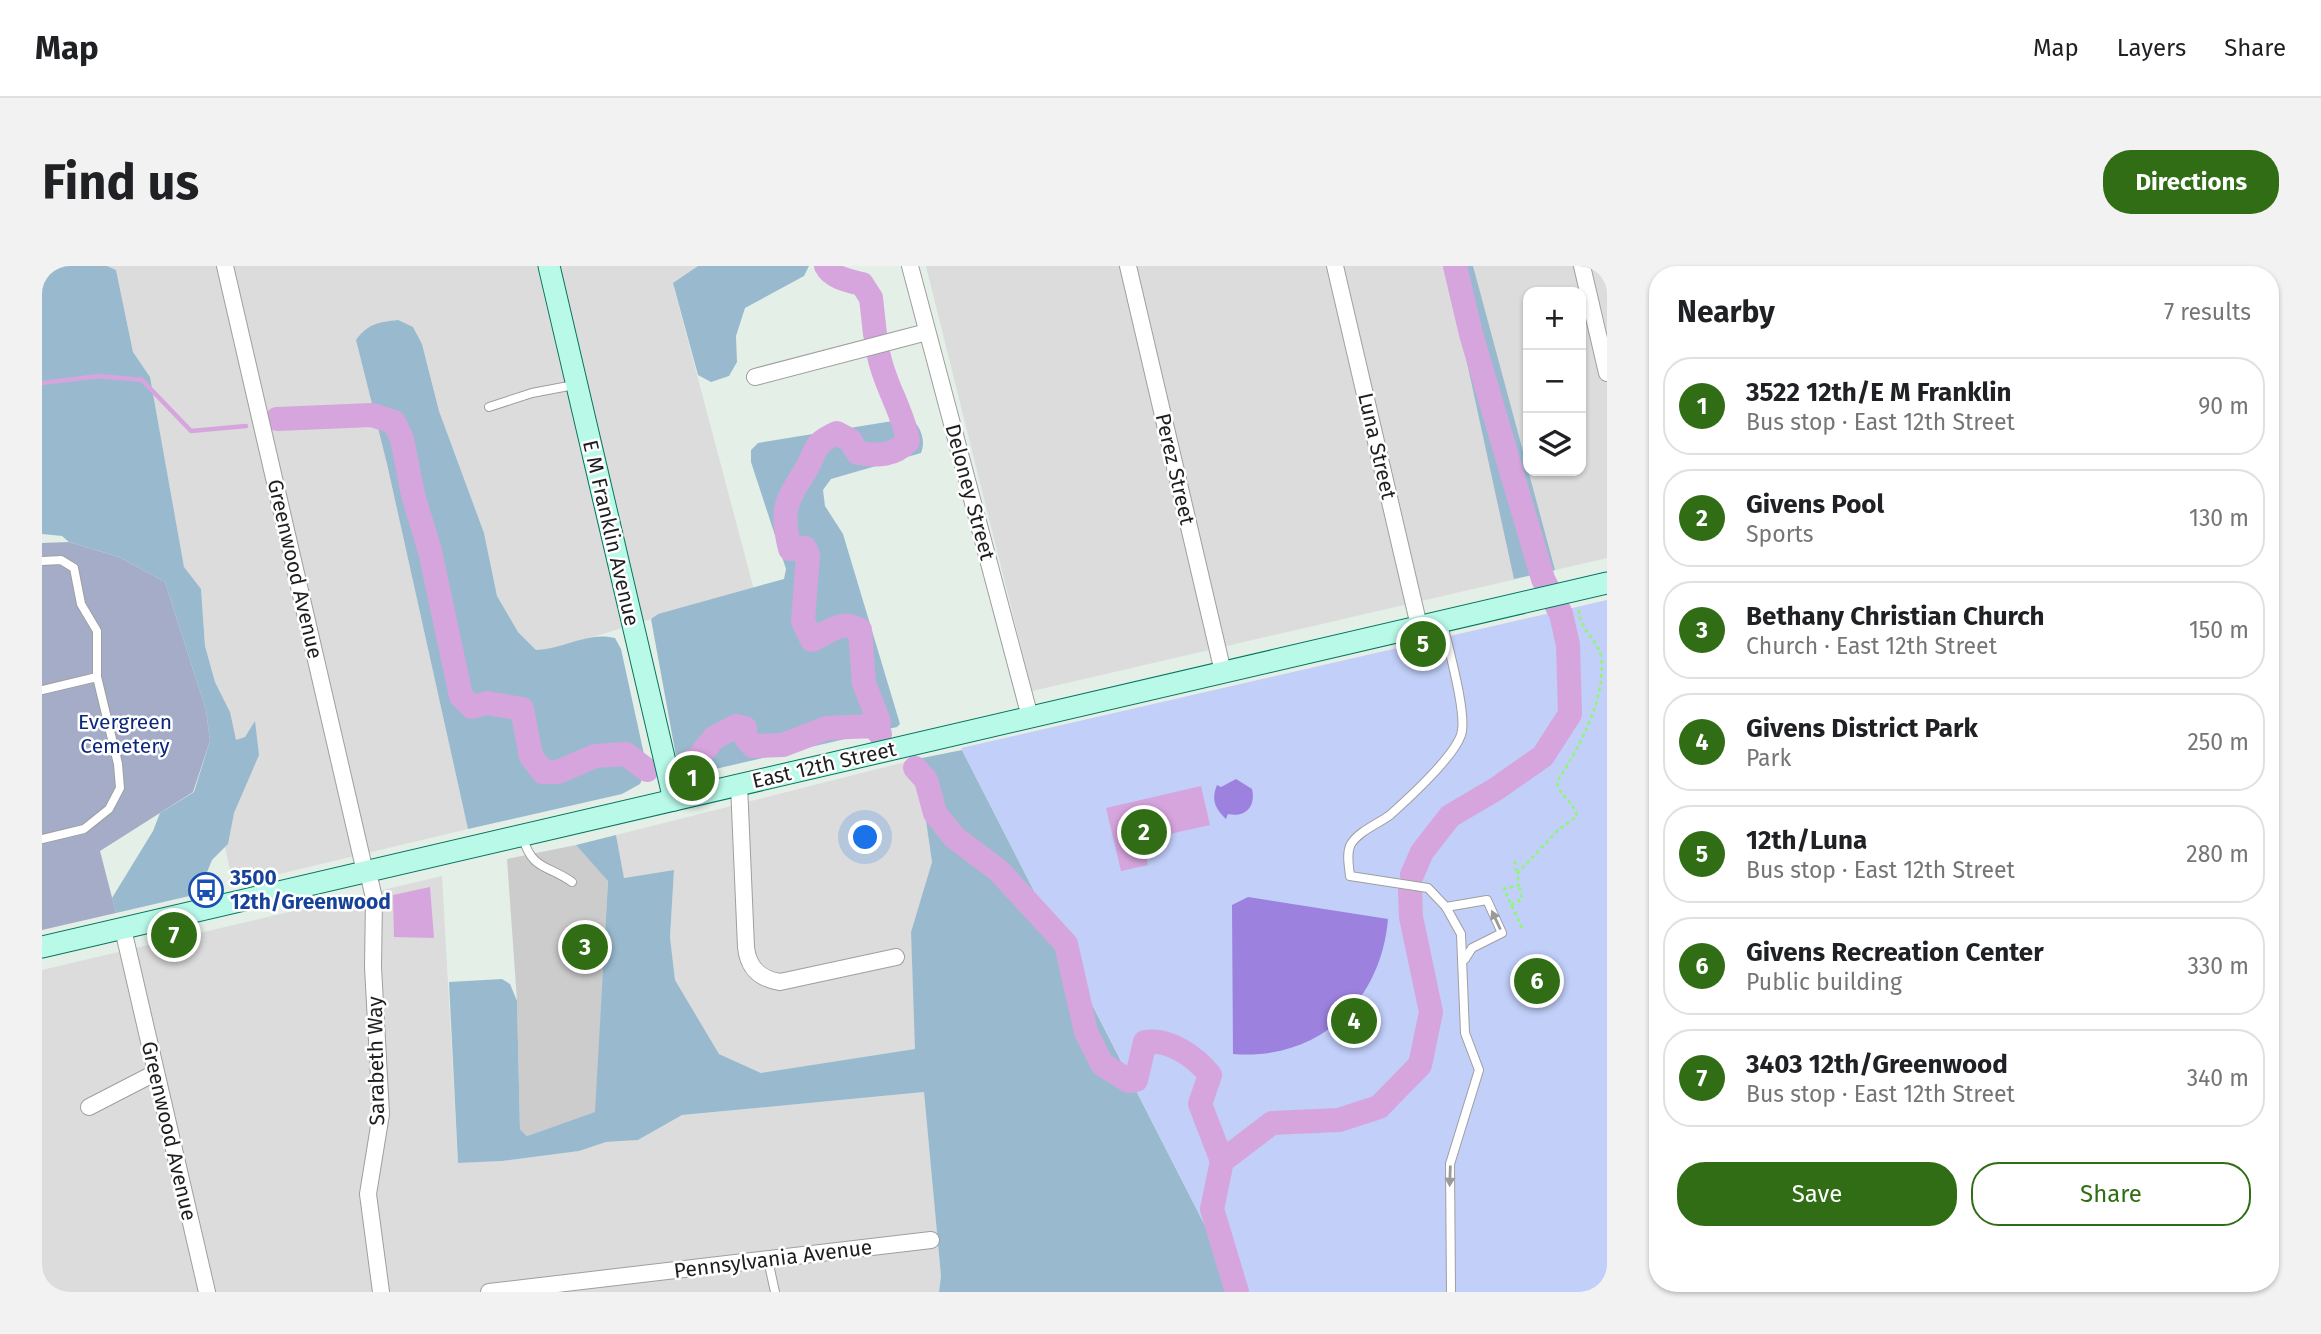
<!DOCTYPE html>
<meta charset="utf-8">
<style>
:root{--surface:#fff;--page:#f2f2f2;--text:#202124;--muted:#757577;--line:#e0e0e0;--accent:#306d14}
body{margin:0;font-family:"Fira Sans",sans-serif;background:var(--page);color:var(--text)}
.controls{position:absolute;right:21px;top:21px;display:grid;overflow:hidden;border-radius:14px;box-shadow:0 2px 5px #0004}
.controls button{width:63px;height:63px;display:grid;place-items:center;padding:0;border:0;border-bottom:2px solid var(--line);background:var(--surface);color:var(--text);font:35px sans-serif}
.you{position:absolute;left:824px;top:572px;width:24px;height:24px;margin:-18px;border:5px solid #fff;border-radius:50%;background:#1a73e8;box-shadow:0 0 0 10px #1a73e833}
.badge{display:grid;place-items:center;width:46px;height:46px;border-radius:50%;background:var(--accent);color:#fff;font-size:23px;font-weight:700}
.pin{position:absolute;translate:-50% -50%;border:4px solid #fff;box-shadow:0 2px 7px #0006}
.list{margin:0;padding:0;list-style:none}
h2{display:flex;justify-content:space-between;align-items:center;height:91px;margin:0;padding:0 28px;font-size:30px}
h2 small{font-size:23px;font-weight:400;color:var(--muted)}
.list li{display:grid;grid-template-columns:46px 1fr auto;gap:21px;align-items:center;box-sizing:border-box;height:98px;margin:0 14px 14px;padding:0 14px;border:2px solid var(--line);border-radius:28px}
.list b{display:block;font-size:26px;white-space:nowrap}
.list p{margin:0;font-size:23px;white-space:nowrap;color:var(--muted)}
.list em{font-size:23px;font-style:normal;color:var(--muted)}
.actions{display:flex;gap:14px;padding:21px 28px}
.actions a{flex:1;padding:16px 0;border:2px solid var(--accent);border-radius:28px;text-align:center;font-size:24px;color:var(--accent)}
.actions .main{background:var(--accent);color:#fff}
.icon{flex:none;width:38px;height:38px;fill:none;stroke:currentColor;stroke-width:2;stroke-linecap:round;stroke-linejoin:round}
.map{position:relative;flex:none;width:1565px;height:1026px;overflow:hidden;border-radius:28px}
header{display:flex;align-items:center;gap:42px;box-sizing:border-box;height:98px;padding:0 35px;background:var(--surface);border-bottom:2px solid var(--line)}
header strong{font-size:33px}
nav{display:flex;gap:38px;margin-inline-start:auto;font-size:24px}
.intro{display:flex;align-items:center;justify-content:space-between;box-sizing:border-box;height:168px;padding:0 42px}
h1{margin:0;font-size:49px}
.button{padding:18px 32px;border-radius:28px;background:var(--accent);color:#fff;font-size:24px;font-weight:700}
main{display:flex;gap:42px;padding:0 42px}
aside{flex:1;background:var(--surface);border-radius:28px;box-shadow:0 2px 5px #0004}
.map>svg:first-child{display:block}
.residential{fill:#dbdcdb;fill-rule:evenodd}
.religious{fill:#ccc}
.forest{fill:#99bace}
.cemetery{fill:#a5acc8}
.park{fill:#c1cff9}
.pitch{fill:#9c82de}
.water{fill:#d7a5dd}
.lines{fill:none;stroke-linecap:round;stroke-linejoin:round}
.stream{stroke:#d7a5dd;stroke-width:4.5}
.river{stroke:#d7a5dd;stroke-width:24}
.lane-casing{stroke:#9f9f9f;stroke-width:10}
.street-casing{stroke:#9f9f9f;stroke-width:18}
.secondary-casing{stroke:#05755c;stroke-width:23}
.path{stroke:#8bf96b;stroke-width:2.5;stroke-dasharray:3.5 3.5;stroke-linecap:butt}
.lane{stroke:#fff;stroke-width:8}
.street{stroke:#fff;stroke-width:16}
.secondary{stroke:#b8f9e7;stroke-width:21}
.oneway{fill:#9a9a9a}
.labels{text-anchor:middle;stroke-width:5;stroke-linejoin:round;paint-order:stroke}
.street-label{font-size:21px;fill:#1e1e1e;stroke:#fff}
.park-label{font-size:21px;fill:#0c287c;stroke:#fff}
.transit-label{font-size:21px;font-weight:bold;fill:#164399;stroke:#fff;text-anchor:start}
</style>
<header>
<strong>Map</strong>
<nav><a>Map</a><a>Layers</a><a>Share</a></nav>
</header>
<div class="intro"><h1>Find us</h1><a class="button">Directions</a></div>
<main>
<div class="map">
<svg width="1565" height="1026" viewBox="0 0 1565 1026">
<rect width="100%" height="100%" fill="#e4efe8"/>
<g class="residential">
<path d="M65,0H656L631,18L712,324L616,348L609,353L512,383L494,384L476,366L455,330L442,267L397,145L380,78L371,61L314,74L345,198L426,563L191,619L183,581L186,578L188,446L173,416L163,380L159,323L142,302L108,111L91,86L74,4Z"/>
<path d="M884,0H1565V292L990,425ZM1486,26H1539V205H1486Z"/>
<path d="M875,493L890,596L869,666L874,783L719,807L677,788L633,714L628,671L632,604L582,612L574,569Z"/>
<path d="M400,610L416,897L460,895L537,885L564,876L596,874L640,849L882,826L899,1010L897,1026H0V704Z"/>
</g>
<path class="religious" d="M534,579L566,614L554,846L485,870L478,863L475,735L465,593Z"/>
<g class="forest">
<path d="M0,0H65L74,4L91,86L108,111L142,301L159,323L163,380L173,416L188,446L194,474L203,471L213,455L217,489L192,547L186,578L170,594L156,628L74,647L70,632L111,565L118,547L152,526L168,475L164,444L123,316L77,291L27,276L20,270L0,268Z"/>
<path d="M656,0H767L762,10L703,42L694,70L695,96L687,110L669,116L656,109L631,17Z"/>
<path d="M1404,0H1431L1513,304L1472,313Z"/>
<path d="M356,54L371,61L380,78L397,145L442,267L455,330L476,366L494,384C520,383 548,365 573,372L579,383L605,502L598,518L580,528L426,563L345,198L314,74C325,58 337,56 356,54Z"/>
<path d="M869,152C879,161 884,175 879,187L789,213L781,224L783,240L801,268L858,458L855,461L643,510L636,501L609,353L616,348L742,313L744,303L709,196V184L716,177Z"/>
<path d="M920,484L1197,1026H897L899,1010L882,826L640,849L596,874L564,876L537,885L460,895L416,897L407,716L460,713L468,718L475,735L478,863L485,870L553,846L566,615L534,579L574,569L582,612L632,604L628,671L633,714L677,788L719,807L873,783L869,666L890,596L875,493Z"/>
</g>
<path class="cemetery" d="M27,276L77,291L123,316L164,444L168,475L151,526L58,585L74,647L0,664V277Z"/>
<path class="park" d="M1565,334V1026H1197L919,482Z"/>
<g class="pitch">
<path d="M1194,513L1210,523C1214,540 1204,552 1186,548L1184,553C1173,542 1169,534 1175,519L1179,521Z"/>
<path d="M1206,631L1346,653C1339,736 1276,795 1191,788L1190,639Z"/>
</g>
<g class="water">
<path d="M1159,520L1168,559L1101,574L1106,599L1079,605L1064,542Z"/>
<path d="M388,621L392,672L352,671L351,629Z"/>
</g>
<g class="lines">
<path class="stream" d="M0,117L57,110L100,114L149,165L204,160"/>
<g class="river">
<path d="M784,0C790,12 807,15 820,18L829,32L833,68"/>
<path d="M235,153L330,149L352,156L360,173L371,229L388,285L419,430L430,441L445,437L480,443L489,490L501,506H516L553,490L584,488L605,504"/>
<path d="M832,460L837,456L822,417L818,364C799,353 788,366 770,374L761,355L766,289L763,282L748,283C738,242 744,236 765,202C776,181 771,178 795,167L808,174L816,187C836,190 852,190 866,175C861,145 843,120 837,90"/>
<path d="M640,500L656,492L672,472L694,460L703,462L704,472L711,480L741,479L785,462L832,460L838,468"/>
<path d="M873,502L884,514L893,547L912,571L957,605L1024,678L1044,766L1060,798L1087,815L1094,814L1103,776C1126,772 1153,790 1168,809L1158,838L1180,895"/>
<path d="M1370,609L1380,586L1408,550L1454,523L1501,490L1528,448L1526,379L1519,348L1501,313L1429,68L1413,0"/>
<path d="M1195,1026L1170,943L1180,895L1230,857L1297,854L1337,841L1378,799L1389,746L1369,651L1368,625"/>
</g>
<g class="lane-casing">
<g id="lane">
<path d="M447,141L490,127L532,119"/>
<path d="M0,295L19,294L32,302L39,338L55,365V411"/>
<path d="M1401,358C1406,381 1426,450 1419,469C1411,492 1367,532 1348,549C1336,558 1317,565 1309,578C1304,587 1307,600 1308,610L1386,622L1404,641L1419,668L1423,767L1437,804L1408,898L1409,1026"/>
<path d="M0,424L55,411L76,498L78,522L67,543L42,563L0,573"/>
<path d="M481,572C490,604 506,599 530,616"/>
<path d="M1404,641L1445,634L1460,667L1430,682L1423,693"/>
<path d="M726,994L733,1026"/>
</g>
</g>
<g class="street-casing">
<g id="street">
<path d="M183,0L323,606"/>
<path d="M868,0L988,451"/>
<path d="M1086,0L1181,406"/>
<path d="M1293,0L1377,360"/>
<path d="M1540,0L1565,107"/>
<path d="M713,111L885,66"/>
<path d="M697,519L704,681C706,701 717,713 738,716L854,691"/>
<path d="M326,606L332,632L331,701L339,848L326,928L339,1026"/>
<path d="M81,663L165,1026"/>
<path d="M47,841L113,807"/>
<path d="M447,1026L889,974"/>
</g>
</g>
<g class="secondary-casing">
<g id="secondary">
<path d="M507,0L632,534"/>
<path d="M0,681L1565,317"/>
</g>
</g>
<g class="path">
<path d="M1473,595L1475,608"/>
<path d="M1469,639L1480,633L1477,619"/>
<path d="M1480,662L1462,623L1477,619L1475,608L1516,564L1535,550C1532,535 1517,531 1515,516C1537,481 1565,432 1559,390C1554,371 1536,363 1537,342"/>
</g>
<use href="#lane" class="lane"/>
<use href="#street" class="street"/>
<use href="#secondary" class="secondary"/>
</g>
<defs><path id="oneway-solid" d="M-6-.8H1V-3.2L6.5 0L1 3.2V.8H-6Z" transform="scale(1.75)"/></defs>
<g class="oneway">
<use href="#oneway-solid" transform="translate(1454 654) rotate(-115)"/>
<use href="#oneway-solid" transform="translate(1408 910) rotate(92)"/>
</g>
<defs>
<g id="bus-ring" transform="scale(1.75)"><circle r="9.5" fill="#fff" stroke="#1a4fb4" stroke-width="1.5"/><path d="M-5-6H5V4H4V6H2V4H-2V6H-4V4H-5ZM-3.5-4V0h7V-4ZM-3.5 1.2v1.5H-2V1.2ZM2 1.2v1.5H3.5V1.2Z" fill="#1a4fb4"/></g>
</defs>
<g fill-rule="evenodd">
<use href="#bus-ring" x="164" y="624"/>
</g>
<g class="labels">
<g class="street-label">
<text transform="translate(1335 180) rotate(77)" y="7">Luna Street</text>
<text transform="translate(1133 203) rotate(77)" y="7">Perez Street</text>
<text transform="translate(928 226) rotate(75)" y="7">Deloney Street</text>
<text transform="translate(569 267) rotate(77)" y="7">E M Franklin Avenue</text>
<text transform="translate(253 303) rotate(77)" y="7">Greenwood Avenue</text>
<text transform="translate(782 499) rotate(-13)" y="7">East 12th Street</text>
<text transform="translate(334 795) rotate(-91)" y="7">Sarabeth Way</text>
<text transform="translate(127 865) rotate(77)" y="7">Greenwood Avenue</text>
<text transform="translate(731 993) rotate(-7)" y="7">Pennsylvania Avenue</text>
</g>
<g class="park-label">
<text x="83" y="463">Evergreen<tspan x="83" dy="24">Cemetery</tspan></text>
</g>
<g class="transit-label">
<text x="188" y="619">3500<tspan x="188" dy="24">12th/Greenwood</tspan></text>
</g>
</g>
</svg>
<div class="controls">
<button>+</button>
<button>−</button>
<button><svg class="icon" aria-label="layers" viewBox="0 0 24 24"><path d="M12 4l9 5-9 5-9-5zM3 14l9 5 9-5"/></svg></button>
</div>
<div class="you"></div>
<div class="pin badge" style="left:650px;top:512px">1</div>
<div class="pin badge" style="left:1102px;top:566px">2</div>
<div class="pin badge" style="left:543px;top:681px">3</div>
<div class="pin badge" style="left:1312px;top:755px">4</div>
<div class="pin badge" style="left:1381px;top:378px">5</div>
<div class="pin badge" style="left:1495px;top:715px">6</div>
<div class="pin badge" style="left:132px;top:669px">7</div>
</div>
<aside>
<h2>Nearby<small>7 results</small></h2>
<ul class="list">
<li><span class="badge">1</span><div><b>3522 12th/E M Franklin</b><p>Bus stop · East 12th Street</p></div><em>90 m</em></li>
<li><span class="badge">2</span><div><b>Givens Pool</b><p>Sports</p></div><em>130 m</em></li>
<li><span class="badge">3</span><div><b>Bethany Christian Church</b><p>Church · East 12th Street</p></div><em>150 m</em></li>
<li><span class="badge">4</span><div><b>Givens District Park</b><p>Park</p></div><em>250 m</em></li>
<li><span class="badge">5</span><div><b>12th/Luna</b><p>Bus stop · East 12th Street</p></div><em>280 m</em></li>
<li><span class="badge">6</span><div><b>Givens Recreation Center</b><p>Public building</p></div><em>330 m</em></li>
<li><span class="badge">7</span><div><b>3403 12th/Greenwood</b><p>Bus stop · East 12th Street</p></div><em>340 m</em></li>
</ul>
<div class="actions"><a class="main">Save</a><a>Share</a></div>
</aside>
</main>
